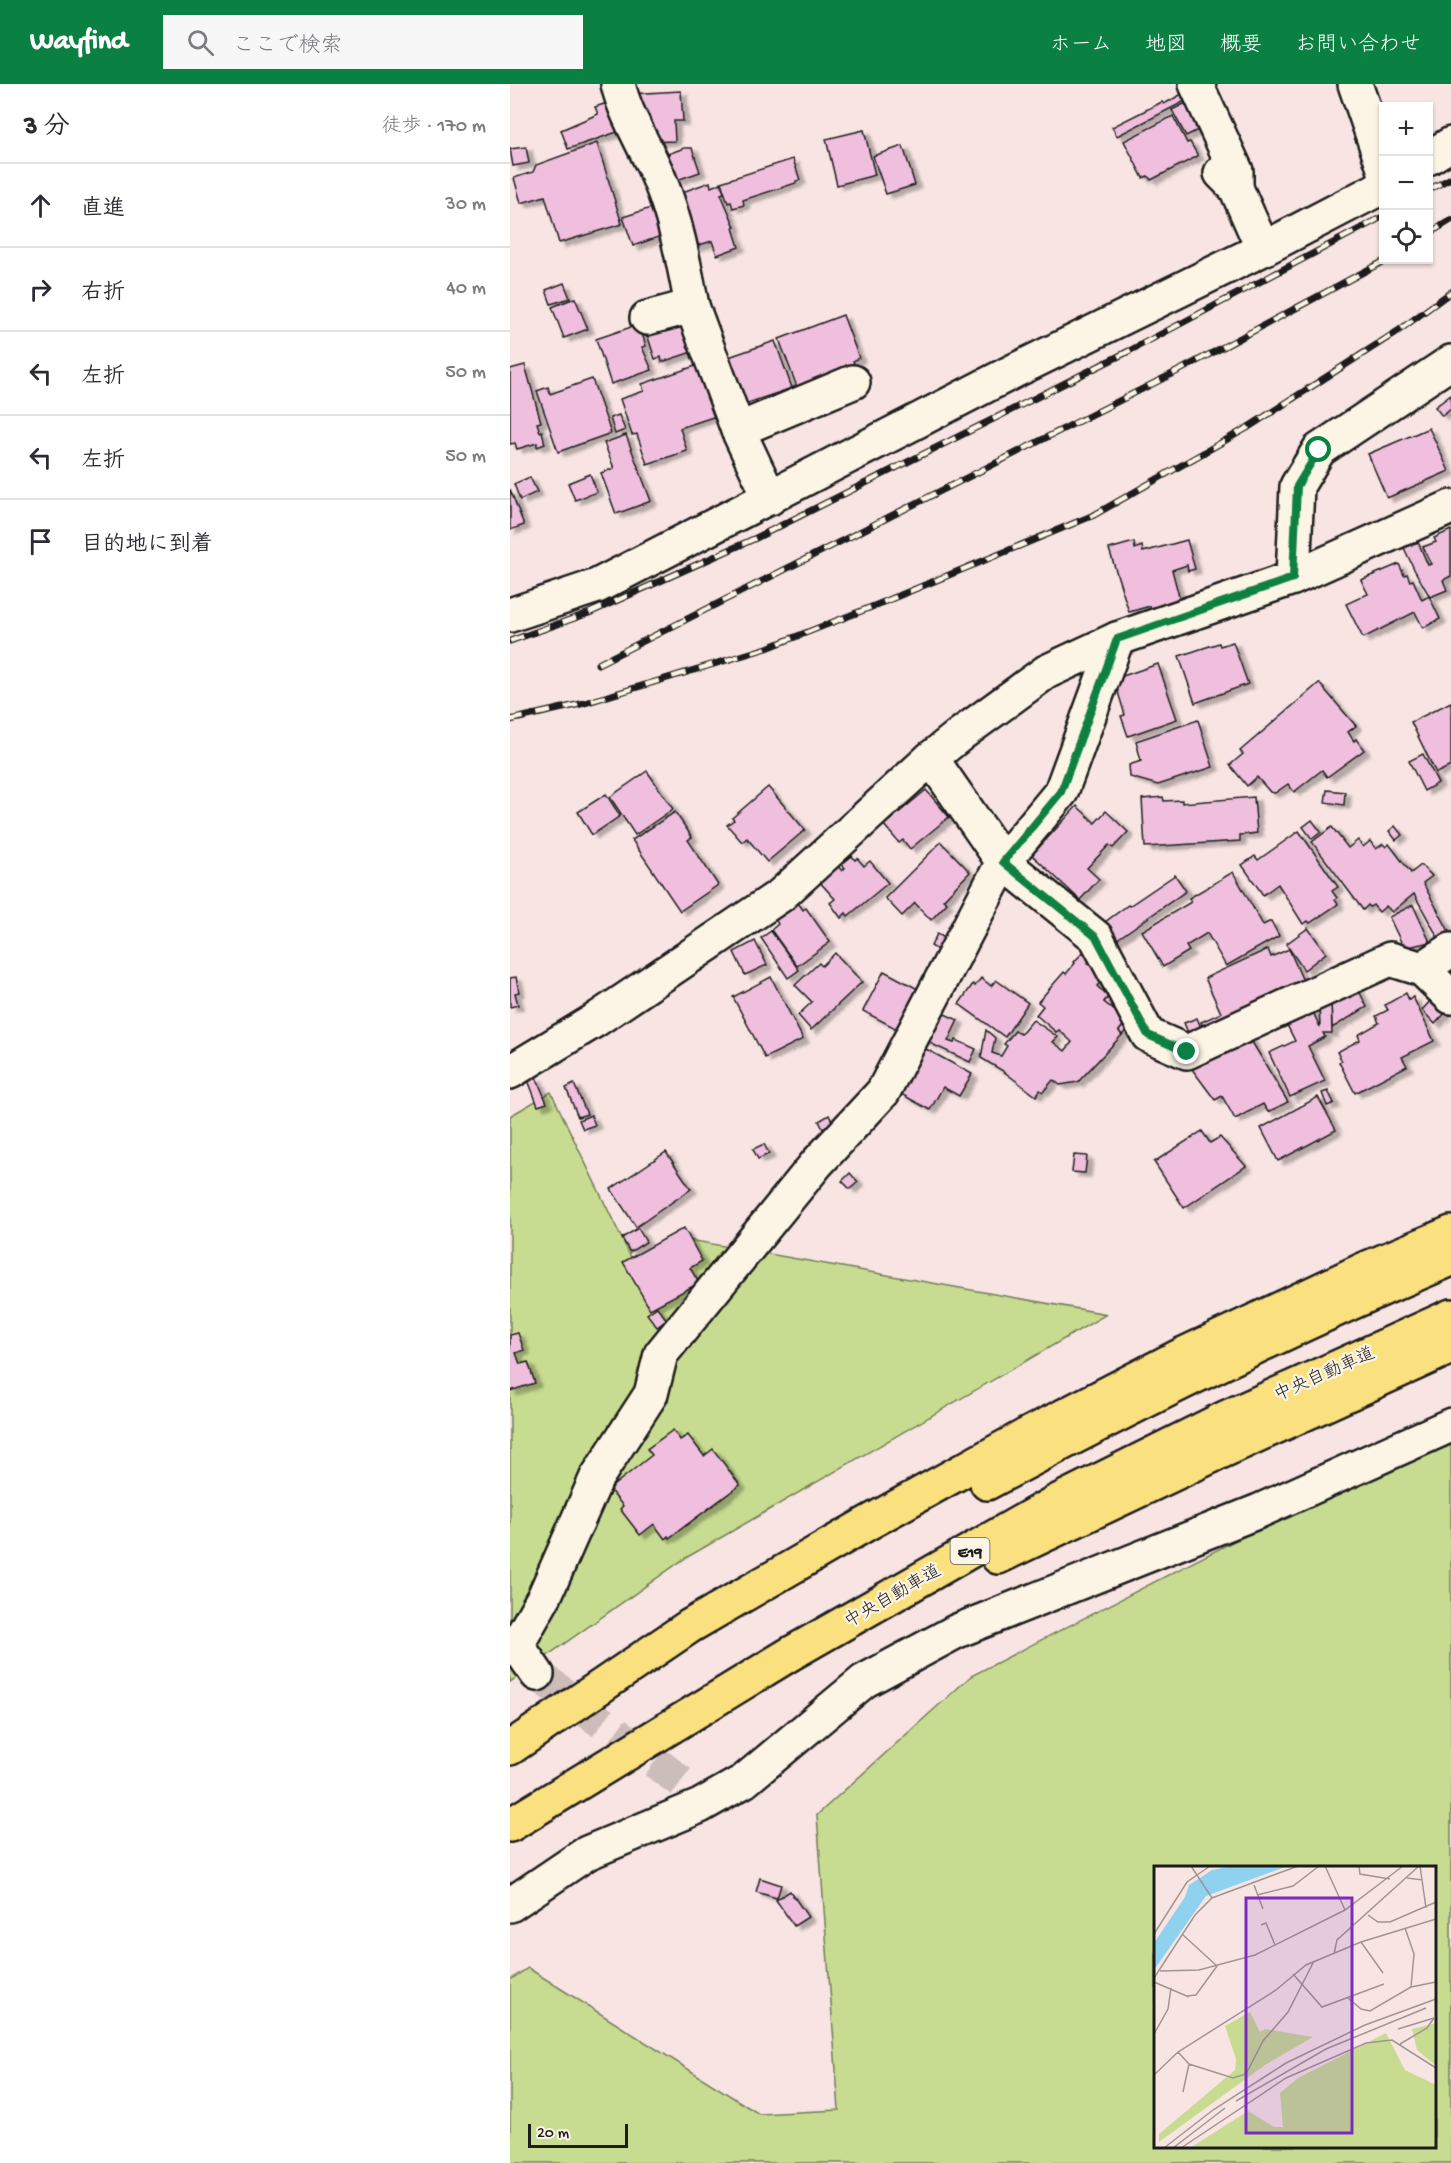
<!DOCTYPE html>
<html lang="ja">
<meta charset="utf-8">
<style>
:root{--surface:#fff;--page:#f7f7f7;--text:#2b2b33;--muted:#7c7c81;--line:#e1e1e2;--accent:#0b8043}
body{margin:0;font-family:"Gochi Hand","Klee One",sans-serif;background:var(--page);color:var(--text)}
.controls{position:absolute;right:18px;top:18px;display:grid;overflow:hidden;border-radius:0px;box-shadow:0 2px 4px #0004}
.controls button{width:54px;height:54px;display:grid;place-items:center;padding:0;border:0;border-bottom:2px solid var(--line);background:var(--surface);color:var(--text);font:30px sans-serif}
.scale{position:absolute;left:18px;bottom:15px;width:100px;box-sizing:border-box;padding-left:6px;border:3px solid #1c1c1c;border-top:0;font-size:16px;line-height:21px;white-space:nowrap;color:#1c1c1c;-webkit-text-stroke:4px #fcf5e5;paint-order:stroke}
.stop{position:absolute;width:18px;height:18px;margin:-14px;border:4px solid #0b8043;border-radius:50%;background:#fff}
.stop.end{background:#0b8043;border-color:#fff;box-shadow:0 2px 6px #0008}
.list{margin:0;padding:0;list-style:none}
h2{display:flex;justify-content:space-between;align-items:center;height:78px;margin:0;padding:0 24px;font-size:26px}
h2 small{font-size:20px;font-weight:400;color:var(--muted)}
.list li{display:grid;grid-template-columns:39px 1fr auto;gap:18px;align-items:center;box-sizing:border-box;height:84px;padding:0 24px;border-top:2px solid var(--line)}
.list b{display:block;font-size:22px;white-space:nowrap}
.list em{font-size:20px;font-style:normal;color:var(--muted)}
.icon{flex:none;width:33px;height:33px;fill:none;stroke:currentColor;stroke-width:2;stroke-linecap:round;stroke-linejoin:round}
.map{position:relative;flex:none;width:941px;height:2079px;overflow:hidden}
header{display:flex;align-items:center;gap:36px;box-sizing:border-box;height:84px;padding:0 30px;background:var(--accent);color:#fff}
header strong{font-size:28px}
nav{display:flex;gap:33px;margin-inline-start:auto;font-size:21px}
.search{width:420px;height:54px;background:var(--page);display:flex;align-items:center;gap:15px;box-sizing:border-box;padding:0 21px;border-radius:0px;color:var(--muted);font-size:22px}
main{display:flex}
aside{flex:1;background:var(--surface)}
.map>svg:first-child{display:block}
.green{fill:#c8dc91;stroke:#727c56;stroke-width:1.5;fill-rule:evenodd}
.building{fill:#f0bfde;stroke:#1c1c1c;stroke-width:1.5;filter:url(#shadow)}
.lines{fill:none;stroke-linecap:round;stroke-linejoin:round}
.minor-tunnel{stroke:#ccbdbb;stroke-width:33;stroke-dasharray:33 16;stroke-linecap:butt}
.minor-casing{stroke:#1c1c1c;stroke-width:38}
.highway-casing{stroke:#1c1c1c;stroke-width:38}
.minor{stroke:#fcf5e5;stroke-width:33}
.highway{stroke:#fbe080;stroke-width:33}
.rail-casing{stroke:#1c1c1c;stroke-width:7}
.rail{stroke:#fcf5e5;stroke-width:4.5;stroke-dasharray:14;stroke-linecap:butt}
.route{stroke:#0b8043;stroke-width:8}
.labels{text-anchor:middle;stroke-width:4.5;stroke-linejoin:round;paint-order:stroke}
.shield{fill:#fcf5e5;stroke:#5f5d58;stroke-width:1.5}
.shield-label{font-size:16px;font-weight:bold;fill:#1c1c1c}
.street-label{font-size:18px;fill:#1c1c1c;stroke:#fcf5e5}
.inset-road{fill:none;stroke:#a09593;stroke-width:1.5}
.view{fill:#7b2cbf;fill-opacity:0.15;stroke:#7b2cbf;stroke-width:3}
.inset-edge{fill:none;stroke:#1c1c1c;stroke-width:3}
</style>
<header>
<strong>Wayfind</strong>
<div class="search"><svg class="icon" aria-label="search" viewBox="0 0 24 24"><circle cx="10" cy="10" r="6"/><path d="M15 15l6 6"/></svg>ここで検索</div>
<nav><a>ホーム</a><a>地図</a><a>概要</a><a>お問い合わせ</a></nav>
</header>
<main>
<aside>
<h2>3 分<small>徒歩 · 170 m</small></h2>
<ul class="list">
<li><svg class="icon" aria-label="ahead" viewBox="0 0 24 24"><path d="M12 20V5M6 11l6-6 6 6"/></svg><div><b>直進</b></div><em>30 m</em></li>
<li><svg class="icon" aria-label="right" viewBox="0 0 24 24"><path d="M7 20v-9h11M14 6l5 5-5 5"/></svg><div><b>右折</b></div><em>40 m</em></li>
<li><svg class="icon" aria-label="left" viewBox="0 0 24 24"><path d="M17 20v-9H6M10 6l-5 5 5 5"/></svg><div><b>左折</b></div><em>50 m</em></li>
<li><svg class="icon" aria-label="left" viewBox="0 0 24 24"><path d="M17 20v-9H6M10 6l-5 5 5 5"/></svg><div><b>左折</b></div><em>50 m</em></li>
<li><svg class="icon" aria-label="arrive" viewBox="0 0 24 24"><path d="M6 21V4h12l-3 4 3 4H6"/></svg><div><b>目的地に到着</b></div></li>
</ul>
</aside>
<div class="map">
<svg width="941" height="2079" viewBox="0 0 941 2079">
<defs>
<filter id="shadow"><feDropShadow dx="6" dy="4" stdDeviation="1.5" flood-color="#0004"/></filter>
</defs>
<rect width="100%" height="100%" fill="#f8e5e3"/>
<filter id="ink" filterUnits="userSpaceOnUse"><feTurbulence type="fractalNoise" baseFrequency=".0167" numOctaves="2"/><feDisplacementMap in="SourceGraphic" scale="12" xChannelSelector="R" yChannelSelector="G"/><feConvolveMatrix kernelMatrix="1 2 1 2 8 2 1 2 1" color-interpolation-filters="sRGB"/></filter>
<g filter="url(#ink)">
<g class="green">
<path d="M41,1008L128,1188L174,1155L597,1230L174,1475L0,1598V1032Z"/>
<path d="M941,1346V2079H0V1896L18,1884L249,2030L329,2026L307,1731L461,1592ZM646,1784H924V2062H646Z"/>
</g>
<g class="building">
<path d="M679,6L683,13L607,52L602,43L652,18L654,20Z"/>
<path d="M171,7L173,37H164L165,57L135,58L118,10Z"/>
<path d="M682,16L696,42L676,52L662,26Z"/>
<path d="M100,18L110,47L58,65L51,46L88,30L85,23Z"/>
<path d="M663,32L677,59L680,58L688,72L641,96L638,92L633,94L614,57Z"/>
<path d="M354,46L365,91L327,101L316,55Z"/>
<path d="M87,59L112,140L49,159L35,112L11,119L4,94L23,88L26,81Z"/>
<path d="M393,62L405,101L376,110L363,72Z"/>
<path d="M16,63L19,79L3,82L0,65Z"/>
<path d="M174,64H182L190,88L167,96L158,70Z"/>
<path d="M283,75L290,96L286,97V99L233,116L234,121L223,124L221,118L218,119L211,98Z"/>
<path d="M200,98L201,103L211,99L214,109L211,110L225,143L223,144L229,163L207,171L202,157L174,166L156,114Z"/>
<path d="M141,124L151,152L123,162L113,133Z"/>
<path d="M54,199L60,214L41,220L36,206Z"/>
<path d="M65,214L78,245L54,254L42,223Z"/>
<path d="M333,231L349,274L343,277L349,292L296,312L292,300L287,303L269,255Z"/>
<path d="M173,232L185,267L152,278L151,273L145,275L135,244Z"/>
<path d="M124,242L130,243L136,262L132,263L142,286L101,300L86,255Z"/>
<path d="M265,257L282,304L229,322L213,275Z"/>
<path d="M15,281L31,338L27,339L30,348L32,347L35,360L27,363V359L7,365L5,359L0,360V285Z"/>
<path d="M188,281L206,332L170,344L177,367L137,380L127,350L122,351L110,315L134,307L132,300Z"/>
<path d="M82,295L101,349L48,368L27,307L38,303L40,310Z"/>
<path d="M941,311V325L932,332L925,323Z"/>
<path d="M109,331L115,346L105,350L100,334Z"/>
<path d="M919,344L939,387L877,414L858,370Z"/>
<path d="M116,351L141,417L106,430L91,389L104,384L94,359Z"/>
<path d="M80,390L87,408L65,416L58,399Z"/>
<path d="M20,393L27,408L10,416L4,400Z"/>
<path d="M0,405L14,441L0,446Z"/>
<path d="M941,446V492L933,496L937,506L920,513L905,487L894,464L908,458L918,481L921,480L913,463L926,458L924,454Z"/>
<path d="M677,456L685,485L678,487L677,481L662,486L670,516L641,525L640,522L619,528L599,465L624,458L625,465L632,462L633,468Z"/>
<path d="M889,480L894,491L897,490L900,497L903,496L912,516L919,512L930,535L913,544L905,528L853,554L836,520L858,510L851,496Z"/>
<path d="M723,558L738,600L685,619L669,572L709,559L710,562Z"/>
<path d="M648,580L667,635L618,652L611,632L615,631L604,595Z"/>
<path d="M809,599L846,642L838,648L844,657L846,655L854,666L817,693L812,686L784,708L778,700L765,709L760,708L747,693L737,702L720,681L733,670L730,667Z"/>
<path d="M941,618V682L926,689L901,638Z"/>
<path d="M688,636L703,683L648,701L620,693L619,681L631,677L626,657Z"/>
<path d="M913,670L928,699L914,707L899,677Z"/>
<path d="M137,687L163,725L125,751L100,713Z"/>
<path d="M258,703L295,746L257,778L237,754L232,758L217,741L224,736L222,734Z"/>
<path d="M416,706L439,733L400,765L393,756L389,759L374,741Z"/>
<path d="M817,706L835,708L834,721L815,718Z"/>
<path d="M96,710L110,732L82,751L68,728Z"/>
<path d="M653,713L654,717L672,716V719L744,713L747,749L730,751V757L635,763L632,715Z"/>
<path d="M567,722L585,739L596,727L618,748L603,764L599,761L577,784L589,795L570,816L522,771Z"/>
<path d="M165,728L182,753L178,756L208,801L170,827L122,756Z"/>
<path d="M802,736L811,748L802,755L793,743Z"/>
<path d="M885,742L892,751L886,756L879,747Z"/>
<path d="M822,743L838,764L848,756L853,763L860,757L866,765L873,760L876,763L879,760L901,789L911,781L922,792L913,799L941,851L931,859L904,810L882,828L876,822L869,828L863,821L860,823L858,821L853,826L802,758Z"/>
<path d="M789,747L828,803L822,807L827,814L825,816L828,820L800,839L798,837L793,840L768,800L753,811L732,781L745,772L748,776Z"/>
<path d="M431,758L460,788L433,816L437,819L421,836L405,819L392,832L375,814Z"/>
<path d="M342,772L345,776L347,774L354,782L360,777L378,799L338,832L336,829L331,834L320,819L325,815L307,795L326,780L332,787L335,784L332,780Z"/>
<path d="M723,788L753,841L761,837L769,852L716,882L697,849L676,862L679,867L653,883L632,847L681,818L679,814Z"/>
<path d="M665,791L676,807L603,858L591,841L618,821L619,822Z"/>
<path d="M287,817L293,826L296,824L320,858L287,882L261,846L268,840L264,833Z"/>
<path d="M903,821L920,858L894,864L879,833Z"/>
<path d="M798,844L816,869L794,886L776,860Z"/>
<path d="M261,847L289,886L278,894L251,854Z"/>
<path d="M427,850L436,854L429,867L421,862Z"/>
<path d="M245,857L257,881L235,891L224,868Z"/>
<path d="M579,862L586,872L578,879L594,894L587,902L598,913L594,918L617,937L609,947L612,951L568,998L550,1001L543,996L533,1008L530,1006L526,1012L493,987L471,974L476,946L485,954L482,969L491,972L497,962L494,960L505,947L511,950L523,936L548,953L543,958L555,967L562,958L549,946L546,948L526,931L533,922L528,918L554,888L556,890L565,879L564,878Z"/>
<path d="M758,865L761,873L779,865L793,897L776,904L777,908L710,939L708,936L693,942L691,938L711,929L695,894Z"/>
<path d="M325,869L352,898L301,946L288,931L302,918L285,901L309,879L312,882Z"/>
<path d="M374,887L408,905L387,945L353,927Z"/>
<path d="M6,893L9,908L5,909L8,921L0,923V894Z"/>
<path d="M261,893L293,955L255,974L223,913Z"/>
<path d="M471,894L481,902L486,896L518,919L495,953L449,920L463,900L465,902Z"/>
<path d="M847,903L857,923L822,944L821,916Z"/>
<path d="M604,906L622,940L612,951L609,947L617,937L594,918Z"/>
<path d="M896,909L899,916L903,913L924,957L892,973L897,982L845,1009L829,978L832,977L827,968L850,956L848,951L869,939L866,932L878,926L875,921Z"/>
<path d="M922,915L936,928L925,940L912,926Z"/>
<path d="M821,917L822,949H813L815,953L798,962L815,997L780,1013L759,969L785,957L775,937L801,924L810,943L809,921Z"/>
<path d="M426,926L448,936L438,957L444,959L446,956L466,965L460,978L413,956Z"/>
<path d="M687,934L692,946L679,951L674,939Z"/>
<path d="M739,953L778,1018L758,1028L753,1020L725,1035L712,1012L705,1016L679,981Z"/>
<path d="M416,965L462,990L449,1012L433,1003L420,1026L391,1010Z"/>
<path d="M26,993L37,1019L28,1022L18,996Z"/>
<path d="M64,1000L77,1030L68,1033L56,1004Z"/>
<path d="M818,1007L824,1019L817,1022L812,1009Z"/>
<path d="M808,1013L826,1046L768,1077L751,1044Z"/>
<path d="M81,1031L85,1041L73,1045L69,1036Z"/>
<path d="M319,1031L323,1039L313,1045L309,1037Z"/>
<path d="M692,1047L700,1059L710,1053L736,1082L674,1124L644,1078Z"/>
<path d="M254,1060L259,1070L248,1075L243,1065Z"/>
<path d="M156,1068L181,1105L126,1143L101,1105Z"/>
<path d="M564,1071L577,1072L575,1089L562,1088Z"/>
<path d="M340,1089L348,1098L340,1105L332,1097Z"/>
<path d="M128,1144L136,1158L120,1168L112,1154Z"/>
<path d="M174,1144L192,1177L180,1184L189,1199L140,1225L113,1178Z"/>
<path d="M147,1223L157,1236L147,1243L137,1230Z"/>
<path d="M8,1249L14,1266L6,1269L10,1280L18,1278L25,1299L0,1307V1251Z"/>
<path d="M163,1346L170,1356L178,1351L194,1372L203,1365L230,1401L159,1454L158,1452L155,1455L144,1440L130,1451L110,1425L113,1422L99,1405L142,1371L137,1365Z"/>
<path d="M250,1794L271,1801L267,1814L246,1808Z"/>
<path d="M280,1807L298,1833L284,1842L266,1816Z"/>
</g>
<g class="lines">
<path class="minor-tunnel" d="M27,1590L174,1700"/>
<g class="minor-casing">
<g id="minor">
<path d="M108,0C116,34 137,64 150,97C166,136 174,180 182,222"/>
<path d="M686,0L726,87V104"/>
<path d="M845,0L874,84"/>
<path d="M918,74L941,60"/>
<path d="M711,89L726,104L753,165"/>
<path d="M137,234L182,222L228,346L260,414"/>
<path d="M228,346L343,298"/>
<path d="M783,494L787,402L809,366L941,278"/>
<path d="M0,531L87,502L504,287L753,165L874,102"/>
<path d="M421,674L493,778L586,853L638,951L677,968L880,875L912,885L941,866"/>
<path d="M912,885L941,913"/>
<path d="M0,988L84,937L271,811L421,674L451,650L536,588L607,555L783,494L941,423"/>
<path d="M7,1561L27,1590"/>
<path d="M0,1564L7,1561L35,1511L87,1393L141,1310L151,1270L307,1079L373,1008L493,778L551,708L607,555"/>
<path d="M0,1821L77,1769L190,1722L234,1697L354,1597L447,1547L749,1427L941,1341"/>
</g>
</g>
<g class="highway-casing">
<g id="highway">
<path d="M477,1399C629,1318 783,1242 941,1175"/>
<path d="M488,1473L697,1374L941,1263"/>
<path d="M0,1664L180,1542L358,1439L515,1352L674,1270L855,1185L941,1149"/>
<path d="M0,1741L280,1570L544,1419L715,1334L941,1232"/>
</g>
</g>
<use href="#minor" class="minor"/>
<use href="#highway" class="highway"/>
<g class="rail-casing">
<g id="rail">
<path d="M918,106L941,94"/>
<path d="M918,150L941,136"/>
<path d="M0,557L79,529L246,454L619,267L874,132"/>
<path d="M88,580L672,285L876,176"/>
<path d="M0,636L75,619L257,564L364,522L584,431L737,344L888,247L941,208"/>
</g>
</g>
<use href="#rail" class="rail"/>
</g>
</g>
<g class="lines" filter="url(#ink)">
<path class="route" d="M677,968L638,951L586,853L493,778L551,708L607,555L783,494L787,402L809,366"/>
</g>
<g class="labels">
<rect class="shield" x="440.5" y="1454" width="39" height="26" rx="4.5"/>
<g class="shield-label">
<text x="460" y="1473">E19</text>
</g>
<g class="street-label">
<text transform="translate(814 1289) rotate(-24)" y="6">中央自動車道</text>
<text transform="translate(382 1511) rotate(-30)" y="6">中央自動車道</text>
</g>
</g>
<g transform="translate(644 1782)">
<rect width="282" height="282" fill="#f8e5e3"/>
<path d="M96,146L106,166L111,163L159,171L111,199L5,276V268L81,204L82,193L71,160ZM282,157V200L263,184L258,163ZM232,167L251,204L282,219V282H36L94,245L120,261H129L126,227L144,212Z" fill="#c8dc91"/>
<path d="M79,0H134L52,30L0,104V77L31,31L35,19L58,4Z" fill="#8fd2f0"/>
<path class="inset-road" d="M37,0L58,32M171,0L191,44M205,0L206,8L236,13M253,12L268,14L266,0M268,14L272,42M100,19L109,43M103,29L139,20L165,0M214,49L224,56H236L282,36M107,59L112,57L121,79M251,62L260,88L257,121M0,68L33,16L56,0M28,68L63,100L42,129L33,130M207,76L229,107M180,88L183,74L265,0M6,105L45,104L101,89L191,44L249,0M139,108L168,141L230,118M0,112L41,49L58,32L144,0M0,116L35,131M194,132L207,143L216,145L257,121L282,116M244,163L280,152M0,168L14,143L17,122M246,178L273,162L280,152M24,186L35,198L79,212L92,208L109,175L134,146L160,95M0,209L24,186L122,124L152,99L207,76L282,53M29,226L35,198M82,235L172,183L272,142M0,238V281M10,282L59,244L132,197L211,159L282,133M19,282L71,242M27,282L132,212L212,177L238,174L282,202"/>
<path class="view" d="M92,32H198V267H92Z"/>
<rect width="282" height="282" class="inset-edge"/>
</g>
</svg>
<div class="controls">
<button>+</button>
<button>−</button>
<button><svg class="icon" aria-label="locate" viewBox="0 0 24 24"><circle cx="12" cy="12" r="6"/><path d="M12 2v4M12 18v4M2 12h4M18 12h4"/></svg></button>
</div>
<div class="scale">20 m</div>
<div class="stop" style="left:809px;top:366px"></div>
<div class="stop end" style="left:677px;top:968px"></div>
</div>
</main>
